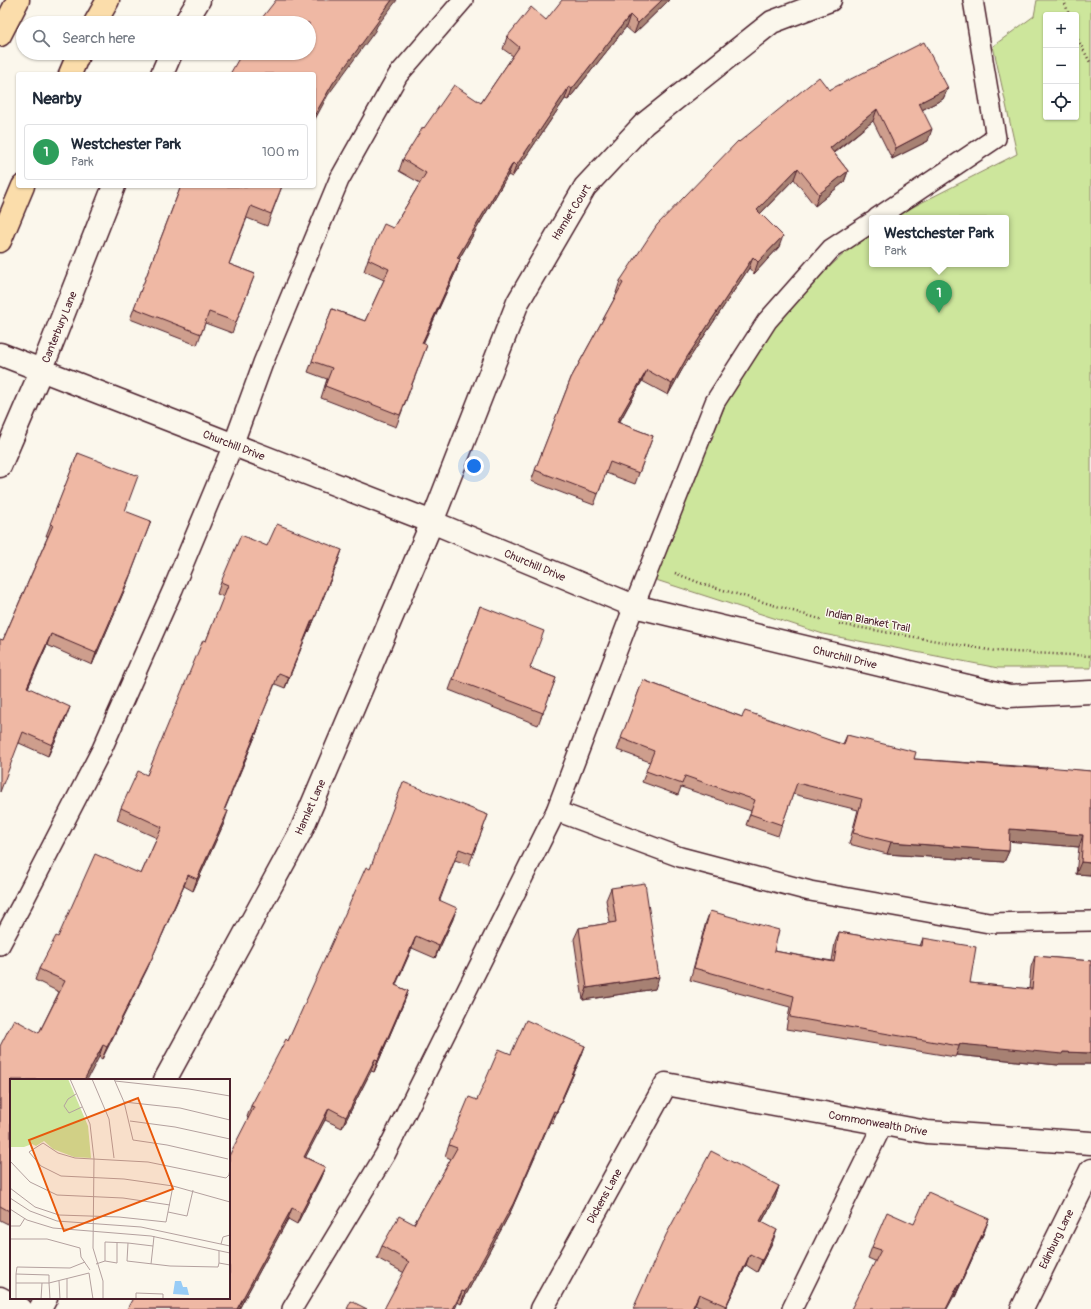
<!DOCTYPE html>
<meta charset="utf-8">
<style>
:root{--surface:#fff;--page:#f2f2f3;--text:#1f2937;--muted:#747a83;--line:#e0e1e3;--accent:#0f766e}
body{margin:0;font-family:Pangolin,sans-serif;background:var(--page);color:var(--text)}
.controls{position:absolute;right:12px;top:12px;display:grid;overflow:hidden;border-radius:4px;box-shadow:0 1px 3px #0004}
.controls button{width:36px;height:36px;display:grid;place-items:center;padding:0;border:0;border-bottom:1px solid var(--line);background:var(--surface);color:var(--text);font:20px sans-serif}
.you{position:absolute;left:474px;top:466px;width:14px;height:14px;margin:-10px;border:3px solid #fff;border-radius:50%;background:#1a73e8;box-shadow:0 0 0 6px #1a73e833}
.badge{display:grid;place-items:center;width:26px;height:26px;border-radius:50%;background:var(--accent);color:#fff;font-size:13px;font-weight:700}
.pin{position:absolute;translate:-50% -33px;filter:drop-shadow(0 1px 2px #0008)}
.pin::after{content:'';position:absolute;top:21px;width:14px;height:12px;background:inherit;clip-path:polygon(0 0,100% 0,50% 100%)}
.popup{position:absolute;left:869px;top:215px;width:140px;height:52px;box-sizing:border-box;display:grid;place-content:center;border-radius:4px;background:var(--surface);filter:drop-shadow(0 1px 3px #0005);font-size:13px;white-space:nowrap;color:var(--muted)}
.popup b{font-size:15px;color:var(--text)}
.popup::after{content:'';position:absolute;left:50%;top:100%;margin-left:-8px;border:8px solid transparent;border-top-color:var(--surface)}
.list{margin:0;padding:0;list-style:none}
h2{display:flex;justify-content:space-between;align-items:center;height:52px;margin:0;padding:0 16px;font-size:17px}
h2 small{font-size:13px;font-weight:400;color:var(--muted)}
.list li{display:grid;grid-template-columns:26px 1fr auto;gap:12px;align-items:center;box-sizing:border-box;height:56px;margin:0 8px 8px;padding:0 8px;border:1px solid var(--line);border-radius:4px}
.list b{display:block;font-size:15px;white-space:nowrap}
.list p{margin:0;font-size:13px;white-space:nowrap;color:var(--muted)}
.list em{font-size:13px;font-style:normal;color:var(--muted)}
.icon{flex:none;width:22px;height:22px;fill:none;stroke:currentColor;stroke-width:2;stroke-linecap:round;stroke-linejoin:round}
.map{position:relative;flex:none;width:1091px;height:1309px;overflow:hidden}
.search{position:absolute;background:var(--surface);box-shadow:0 1px 3px #0004;left:16px;top:16px;width:300px;height:44px;display:flex;align-items:center;gap:10px;box-sizing:border-box;padding:0 14px;border-radius:22px;color:var(--muted);font-size:15px}
.panel{position:absolute;background:var(--surface);box-shadow:0 1px 3px #0004;left:16px;top:72px;width:300px;height:116px;border-radius:4px}
.map>svg:first-child{display:block}
.green{fill:#cde69c;stroke:#8c8264;fill-rule:evenodd}
.lines{fill:none;stroke-linecap:round;stroke-linejoin:round}
.lane-casing{stroke:#4a1f2b;stroke-width:22}
.street-casing{stroke:#4a1f2b;stroke-width:25}
.secondary-casing{stroke:#4a1f2b;stroke-width:25}
.primary-casing{stroke:#4a1f2b;stroke-width:25}
.path{stroke:#4a1f2b;stroke-width:2.5;stroke-dasharray:1 3;stroke-linecap:butt}
.lane{stroke:#fbf7ec;stroke-width:19}
.street{stroke:#fbf7ec;stroke-width:22}
.secondary{stroke:#fbf7ec;stroke-width:22}
.primary{stroke:#fbddab;stroke-width:22}
.wall{fill:#ce9e8d;stroke:#4a1f2b}
.shaded-wall{fill:#a78173;stroke:#4a1f2b}
.building{fill:#efb8a4;stroke:#4a1f2b}
.labels{text-anchor:middle;stroke-width:3;stroke-linejoin:round;paint-order:stroke}
.street-label{font-size:11px;fill:#4a1f2b;stroke:#fbf7ec}
.inset-road{fill:none;stroke:#b4a19f;stroke-width:1}
.view{fill:#e8590c;fill-opacity:0.15;stroke:#e8590c;stroke-width:2}
.inset-edge{fill:none;stroke:#4a1f2b;stroke-width:2}
</style>
<div class="map">
<svg width="1091" height="1309" viewBox="0 0 1091 1309">
<rect width="100%" height="100%" fill="#fbf7ec"/>
<filter id="ink" filterUnits="userSpaceOnUse"><feTurbulence type="fractalNoise" baseFrequency=".025" numOctaves="2"/><feDisplacementMap in="SourceGraphic" scale="8" xChannelSelector="R" yChannelSelector="G"/><feConvolveMatrix kernelMatrix="1 2 1 2 8 2 1 2 1" color-interpolation-filters="sRGB"/></filter>
<g filter="url(#ink)">
<path class="green" d="M1037,0H1091V668H998L823,634L653,579L729,396L766,338L806,288L856,243L872,232V264H1006V218H893L903,212L1017,154L993,46L1034,16ZM1046,15H1076V117H1046Z"/>
<g class="lines">
<g class="lane-casing">
<g id="lane">
<path d="M877,218L996,138L973,0"/>
<path d="M556,811L680,857L810,891L989,923L1091,921"/>
<path d="M0,945L22,904L102,749L173,589L233,445L263,363L339,180L398,75L463,0"/>
<path d="M292,1309L386,1153L556,811L634,606L715,402L767,321L831,249L872,222"/>
<path d="M792,1309L883,1124"/>
</g>
</g>
<g class="street-casing">
<g id="street">
<path d="M185,23L199,0"/>
<path d="M162,74L171,53"/>
<path d="M0,466L41,371L114,186"/>
<path d="M165,1080L301,831L432,522L518,302L585,187L644,124L772,22L830,0"/>
<path d="M0,1298L21,1309"/>
<path d="M40,1309L46,1298"/>
<path d="M542,1309L666,1084L927,1132L1091,1143"/>
<path d="M1022,1309L1091,1170"/>
</g>
</g>
<g class="secondary-casing">
<path id="secondary" d="M0,354L432,522L634,606L1009,696L1091,692"/>
</g>
<g class="primary-casing">
<g id="primary">
<path d="M95,23L108,0"/>
<path d="M0,35L18,0"/>
<path d="M70,74L79,53"/>
<path d="M0,241L23,186"/>
</g>
</g>
<g class="path">
<path d="M1064,0L1069,15"/>
<path d="M1076,36L1091,64"/>
<path d="M675,573L700,583L823,620"/>
<path d="M839,624L995,651L1091,656"/>
</g>
<use href="#lane" class="lane"/>
<use href="#street" class="street"/>
<use href="#secondary" class="secondary"/>
<use href="#primary" class="primary"/>
</g>
<g class="wall">
<path d="M669,0L634,34L626,27L568,100L565,99L512,177L508,175L459,259H460L456,271L423,344L427,345L396,427L321,398L327,379L308,372L332,309L365,321L384,280L364,271L368,259L393,228L420,183L399,171L403,159L424,128L481,103L513,56L503,49L507,37L546,20Z"/>
<path d="M948,88L943,99L922,110L928,141L892,159L873,121L834,153L848,171L844,182L815,206L794,179L760,214L779,247L754,274L749,268L683,368L668,395L642,381L619,423L653,436L635,484L606,473L594,505L531,481L571,378L617,294L616,293L620,281L739,142L829,90Z"/>
<path d="M181,186H282L267,226L247,218L229,264L255,274L232,333L205,323L197,345L130,319Z"/>
<path d="M78,453L125,511L127,584L92,665L47,645L28,688L66,718L48,756L19,743L3,640L48,536H46Z"/>
<path d="M267,546L338,562L309,632L308,631L285,688L275,684L260,720H261L257,732L224,810V823L193,891L184,886L147,969L102,1059L99,1057L11,1080V1219L8,1224L0,1220V1046L39,1033L59,992L35,980L39,969L58,937L141,874L157,838L117,820L121,808L147,775L206,641L224,597L217,594L221,582Z"/>
<path d="M480,606L530,668L556,678L538,725L449,690Z"/>
<path d="M643,680L742,717L843,744L847,735L914,759L1046,768L1091,771V875L1076,874L1079,847L1009,841V851L1004,862L887,854L849,844L858,810L793,794L778,836L746,825L751,811L681,787L678,795L642,782L650,762L617,750Z"/>
<path d="M488,815L469,865L455,860L440,900L453,919L435,958L412,948L395,985L408,991L404,1002L374,1072L371,1071L342,1128L325,1120L305,1157L325,1167L320,1179L297,1224L288,1219L239,1309H127L229,1298L248,1118L247,1117L251,1106L288,1041L370,869Z"/>
<path d="M611,888L655,989L583,1000L574,939L579,928L610,923L606,900Z"/>
<path d="M710,911L774,951L832,961L835,943L839,932L920,946L923,938L970,983L1029,989L1031,967L1035,956L1091,961V1064H1059L1058,1065L956,1055L955,1057L786,1029L790,1007L690,980L706,922Z"/>
<path d="M585,1046L581,1057L552,1123L550,1122L509,1215L461,1304L377,1258L382,1246L414,1224L451,1159L445,1156L449,1145L477,1100L511,1054Z"/>
<path d="M779,1186L775,1198L762,1222L773,1241L757,1272L746,1265L725,1309H703L695,1305L633,1309Z"/>
<path d="M914,1224L985,1230L955,1297L868,1258L872,1247Z"/>
</g>
<g class="shaded-wall">
<path d="M392,0H397L377,26L375,31L328,95L314,121V116L333,83L378,19Z"/>
<path d="M662,0H669L634,34L638,23Z"/>
<path d="M630,15L626,27L568,100L572,89Z"/>
<path d="M569,87L565,99L512,177L516,166Z"/>
<path d="M948,88L943,99L914,114L919,103Z"/>
<path d="M877,109L873,121L825,159L830,148Z"/>
<path d="M932,129L928,141L892,159L896,148Z"/>
<path d="M513,163L508,175L453,269L457,258Z"/>
<path d="M798,168L794,179L753,221L757,210Z"/>
<path d="M848,171L844,182L815,206L819,194Z"/>
<path d="M783,236L779,247L754,274L758,262Z"/>
<path d="M753,257L749,268L683,368L668,395L672,384L687,357Z"/>
<path d="M460,259L456,271L417,355L422,343Z"/>
<path d="M647,370L642,381L613,433L617,422Z"/>
<path d="M151,521L127,584L92,665L96,653Z"/>
<path d="M342,550L338,562L309,632L314,620Z"/>
<path d="M312,620L308,631L285,688L289,677Z"/>
<path d="M51,634L47,645L22,699L27,687Z"/>
<path d="M70,707L66,718L48,756L52,745Z"/>
<path d="M261,720L257,732L220,821L224,810Z"/>
<path d="M228,811L224,823L193,891L197,879Z"/>
<path d="M1010,829L1083,835L1079,847L1006,841Z"/>
<path d="M891,842L1009,851L1004,862L887,854Z"/>
<path d="M1081,862L1091,863V875L1076,874Z"/>
<path d="M188,875L184,886L147,969L102,1059L107,1047Z"/>
<path d="M457,908L453,919L435,958L439,946Z"/>
<path d="M416,936L412,948L391,996L395,985Z"/>
<path d="M659,977L655,989L583,1000L587,988Z"/>
<path d="M408,991L404,1002L374,1072L378,1060Z"/>
<path d="M960,1044L1063,1052L1091,1053V1064H1059L1058,1065L956,1055Z"/>
<path d="M103,1045L99,1057L87,1080H84Z"/>
<path d="M585,1046L581,1057L552,1123L556,1112Z"/>
<path d="M375,1059L371,1071L342,1128L346,1117Z"/>
<path d="M329,1108L325,1120L300,1168L304,1157Z"/>
<path d="M554,1111L550,1122L509,1215L461,1304L465,1292Z"/>
<path d="M325,1167L320,1179L297,1224L301,1213Z"/>
<path d="M779,1186L775,1198L756,1232L760,1221Z"/>
<path d="M292,1208L288,1219L239,1309H237Z"/>
<path d="M989,1219L985,1230L955,1297L959,1286Z"/>
<path d="M777,1230L773,1241L757,1272L762,1260Z"/>
<path d="M750,1254L746,1265L725,1309H724Z"/>
<path d="M958,1285L954,1296L947,1309H946Z"/>
<path d="M462,1291L458,1302L455,1309H453Z"/>
<path d="M699,1294L695,1305L693,1309H692Z"/>
</g>
<g class="building">
<path d="M276,0H392L378,19L379,20L333,83L314,116V74H230L242,53H309V23H258Z"/>
<path d="M562,0H662L638,23L630,15L572,89L569,87L516,166L513,163L457,258L460,259L422,343L427,345L400,415L325,386L332,368L312,361L332,309L365,321L389,269L368,259L384,224L393,228L426,173L403,159L423,127L424,128L454,85L481,103L519,47L507,37L531,7L546,20Z"/>
<path d="M924,42L948,88L919,103L932,129L896,148L877,109L830,148L848,171L819,194L798,168L757,210L783,236L758,262L753,257L687,357L672,384L647,370L617,422L653,436L639,473L610,462L598,494L535,470L571,378L623,283L620,281L657,225L738,141L739,142L819,77L829,90Z"/>
<path d="M181,186H282L271,214L251,206L229,264L255,274L236,322L209,312L201,334L134,308Z"/>
<path d="M78,453L138,476L125,511L151,521L131,573L96,653L51,634L27,687L70,707L52,745L23,732L0,792V639L3,640L53,525L50,524Z"/>
<path d="M277,524L342,550L314,620H312L289,677L279,673L260,720H261L224,810L228,811L197,879L188,875L152,958L107,1047L103,1045L84,1080H11V1212L0,1206V1046L14,1019L39,1033L65,981L39,969L56,936L58,937L95,854L141,874L162,827L121,808L138,771L147,775L203,640L206,641L228,585L221,582L241,535L267,546Z"/>
<path d="M480,606L544,631L530,668L556,678L543,713L453,679Z"/>
<path d="M643,680L742,717L745,711L844,745L847,735L916,752L914,759L1046,769L1047,767L1091,771V863L1081,862L1083,835L1010,829L1009,851L891,842L853,833L862,799L797,783L782,825L750,814L755,800L685,776L682,784L646,771L654,751L621,738Z"/>
<path d="M403,782L488,815L473,854L459,849L439,900L457,908L439,946L416,936L395,985L408,991L378,1060L375,1059L346,1117L329,1108L304,1157L325,1167L301,1213L292,1208L237,1309H127L133,1298H229V1156L254,1107L251,1106L286,1039L288,1041L366,867L370,869Z"/>
<path d="M645,883L659,977L587,988L579,928L616,922L611,888Z"/>
<path d="M710,911L779,930L774,951L834,962L839,932L922,946L923,938L976,947L970,983L1032,989L1035,956L1091,961V1053L1063,1052L1062,1054L960,1044L959,1046L790,1017L794,996L694,968Z"/>
<path d="M526,1020L585,1046L556,1112L554,1111L513,1204L465,1292L462,1291L453,1309H384L409,1262L382,1246L399,1216L414,1224L457,1148L449,1145L469,1097L477,1100L499,1049L511,1054Z"/>
<path d="M711,1151L779,1186L760,1221L777,1230L762,1260L750,1254L726,1306L699,1294L692,1309H633L666,1235Z"/>
<path d="M928,1192L989,1219L959,1286L958,1285L946,1309H851L881,1250L872,1247L887,1212L914,1224Z"/>
<path d="M351,1301L367,1309H347Z"/>
</g>
</g>
<g class="labels">
<g class="street-label">
<text transform="translate(571 212) rotate(-58)" y="4">Hamlet Court</text>
<text transform="translate(59 327) rotate(-68)" y="4">Canterbury Lane</text>
<text transform="translate(234 445) rotate(21)" y="4">Churchill Drive</text>
<text transform="translate(535 565) rotate(23)" y="4">Churchill Drive</text>
<text transform="translate(868 620) rotate(11)" y="4">Indian Blanket Trail</text>
<text transform="translate(845 657) rotate(14)" y="4">Churchill Drive</text>
<text transform="translate(310 807) rotate(-66)" y="4">Hamlet Lane</text>
<text transform="translate(878 1123) rotate(10)" y="4">Commonwealth Drive</text>
<text transform="translate(604 1196) rotate(-61)" y="4">Dickens Lane</text>
<text transform="translate(1056 1239) rotate(-64)" y="4">Edinburg Lane</text>
</g>
</g>
<g transform="translate(10 1079)">
<rect width="220" height="220" fill="#fbf7ec"/>
<path d="M0,0H58L78,47L81,79L64,78L43,70L34,62L26,67L22,65L14,68H0Z" fill="#cde69c"/>
<path d="M165,202H171L173,208H177L179,216L163,215Z" fill="#98ccf6"/>
<path class="inset-road" d="M60,0L80,45L84,80L83,169L93,202V220M82,0L99,40L104,79M104,0L114,23L123,61L157,66L218,80M105,2L179,10L220,17M66,15L58,20L54,27L59,34L72,28M114,23L170,29L220,41M120,42L165,48L220,60M0,82L20,103L47,116L113,119L160,126M220,89L219,96L216,99L138,83L65,79L48,74L33,64L19,73L31,87L51,97L114,100L163,107L220,123M0,109L25,128L49,136L109,138L156,143L163,107M0,119L20,132L47,142L131,148L220,167M0,130L17,141L43,149L141,157L220,174M158,133L177,137L183,111M0,147H10L15,139M0,160H37L70,169L71,178L80,191M118,164L143,167L144,157M211,165L213,158L220,156M209,172V184L220,186M95,182L107,184V163M86,185L95,182V163L118,164L117,182L160,187L208,188L209,184M141,185L143,167M6,195L7,188L60,189L75,183M57,200V220M49,202L50,220M6,204H39L40,220M6,220V195L39,196V204L79,194L83,220M31,220L32,204M126,220V214L153,215V220"/>
<path class="view" d="M128,19L163,110L54,152L19,61Z"/>
<rect width="220" height="220" class="inset-edge"/>
</g>
</svg>
<div class="controls">
<button>+</button>
<button>−</button>
<button><svg class="icon" aria-label="locate" viewBox="0 0 24 24"><circle cx="12" cy="12" r="6"/><path d="M12 2v4M12 18v4M2 12h4M18 12h4"/></svg></button>
</div>
<div class="you"></div>
<div class="pin badge" style="left:939px;top:313px;background:#2e9e5b">1</div>
<div class="popup"><b>Westchester Park</b>Park</div>
<div class="search"><svg class="icon" aria-label="search" viewBox="0 0 24 24"><circle cx="10" cy="10" r="6"/><path d="M15 15l6 6"/></svg>Search here</div>
<section class="panel">
<h2>Nearby<small></small></h2>
<ul class="list">
<li><span class="badge" style="background:#2e9e5b">1</span><div><b>Westchester Park</b><p>Park</p></div><em>100 m</em></li>
</ul>
</section>
</div>
